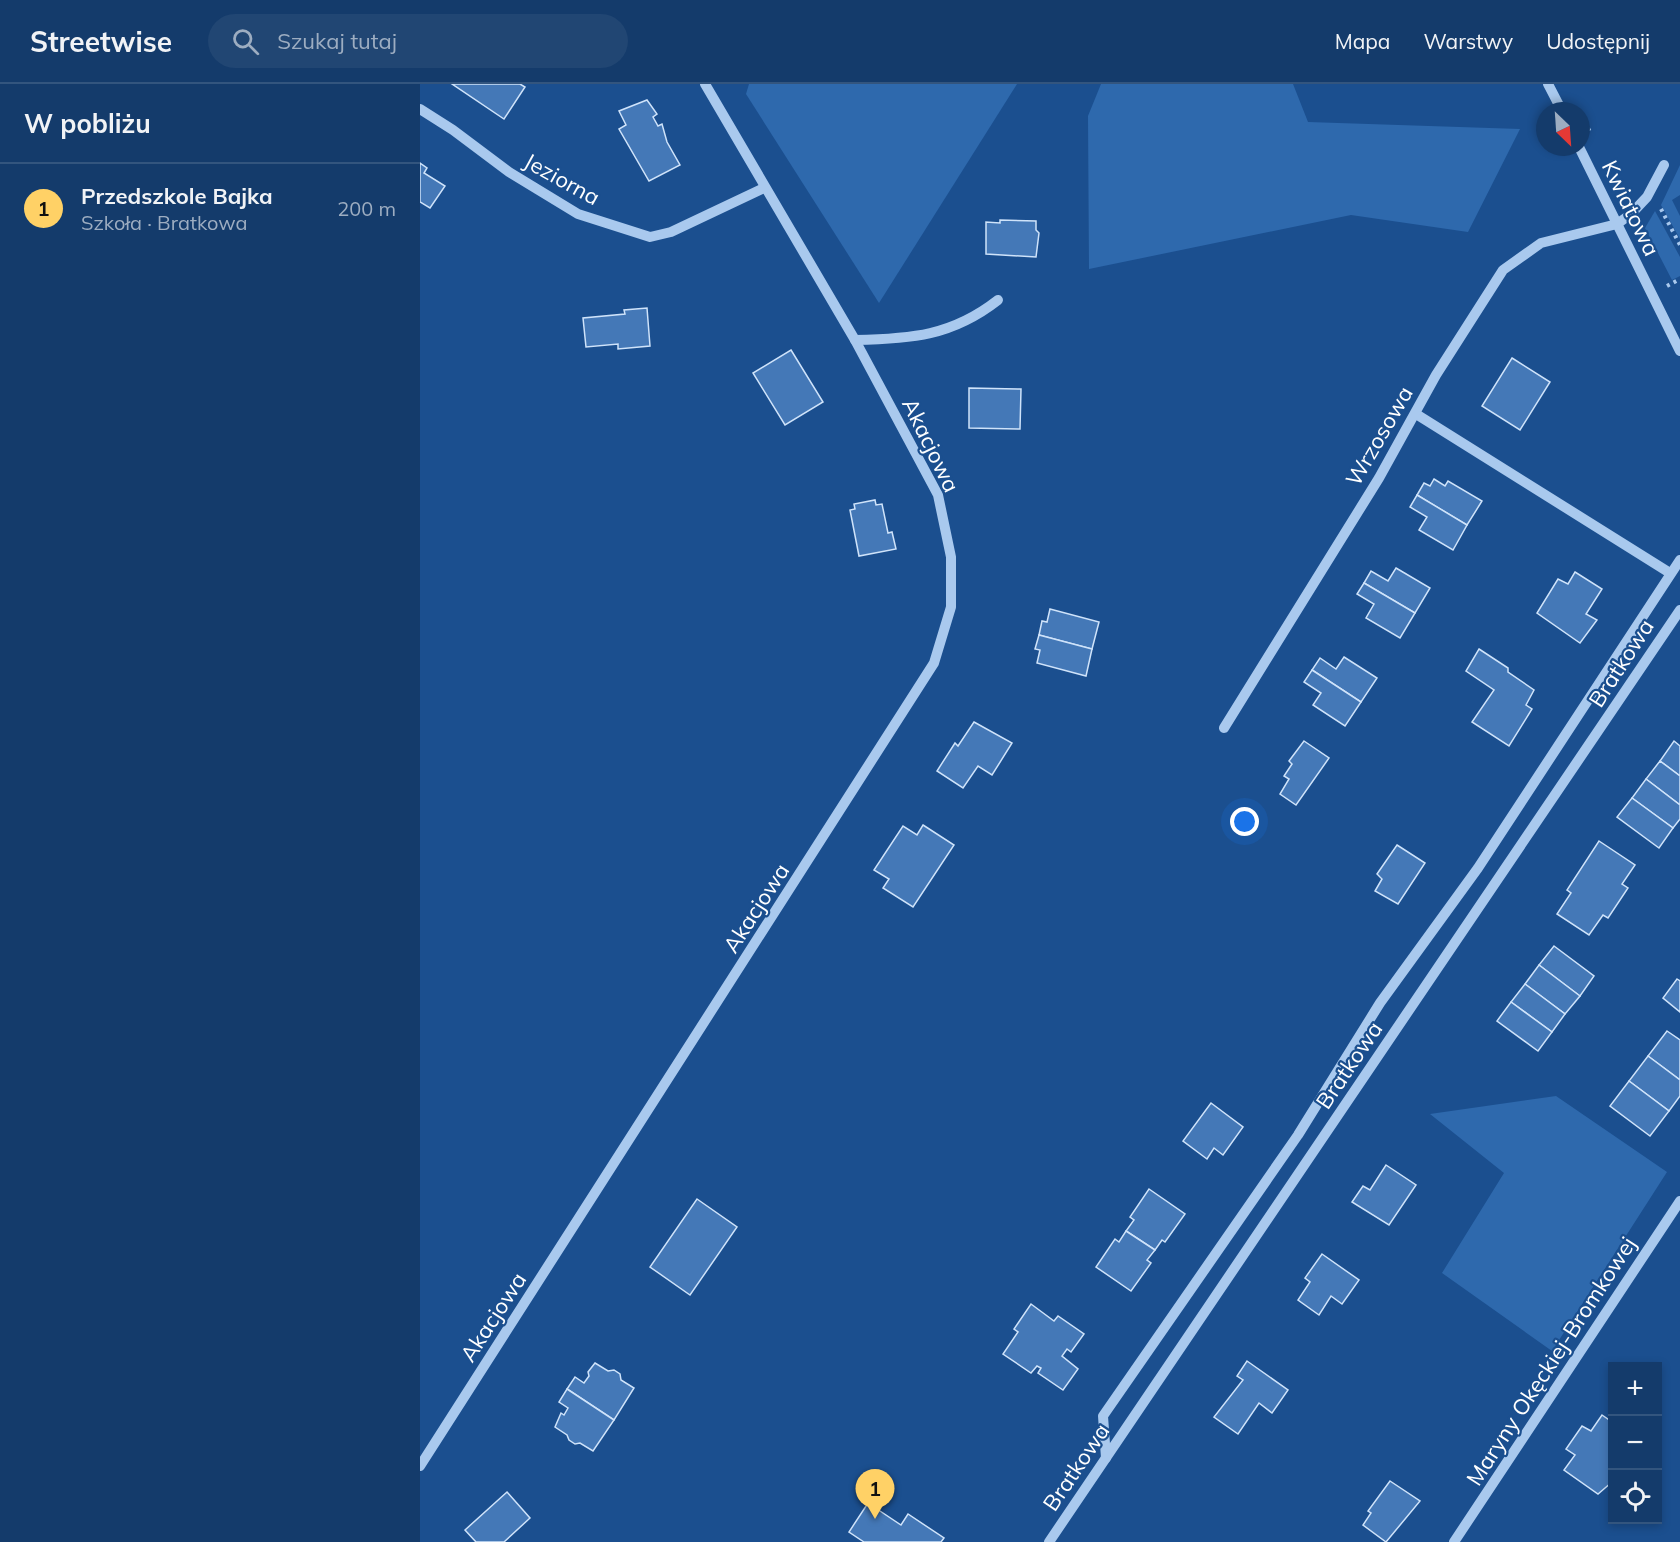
<!DOCTYPE html>
<html lang="pl">
<meta charset="utf-8">
<style>
:root{--surface:#143b6b;--page:#214673;--text:#f1f3f6;--muted:#9dadc1;--line:#33557e;--accent:#ffd166}
body{margin:0;font-family:Mulish,sans-serif;background:var(--page);color:var(--text)}
.controls{position:absolute;right:18px;bottom:18px;display:grid;overflow:hidden;border-radius:0px;box-shadow:0 3px 9px #0003}
.controls button{width:54px;height:54px;display:grid;place-items:center;padding:0;border:0;border-bottom:2px solid var(--line);background:var(--surface);color:var(--text);font:30px sans-serif}
.compass{position:absolute;left:1116px;top:18px;width:54px;height:54px;border-radius:50%;background:var(--surface);box-shadow:0 3px 9px #0003;rotate:155deg}
.you{position:absolute;left:825px;top:738px;width:21px;height:21px;margin:-15px;border:4px solid #fff;border-radius:50%;background:#1a73e8;box-shadow:0 0 0 9px #1a73e833}
.badge{display:grid;place-items:center;width:39px;height:39px;border-radius:50%;background:var(--accent);color:#111;font-size:20px;font-weight:700}
.pin{position:absolute;translate:-50% -50px;filter:drop-shadow(0 2px 3px #0008)}
.pin::after{content:'';position:absolute;top:32px;width:21px;height:18px;background:inherit;clip-path:polygon(0 0,100% 0,50% 100%)}
.list{margin:0;padding:0;list-style:none}
h2{display:flex;justify-content:space-between;align-items:center;height:78px;margin:0;padding:0 24px;font-size:26px}
h2 small{font-size:20px;font-weight:400;color:var(--muted)}
.list li{display:grid;grid-template-columns:39px 1fr auto;gap:18px;align-items:center;box-sizing:border-box;height:90px;padding:0 24px;border-top:2px solid var(--line)}
.list b{display:block;font-size:22px;white-space:nowrap}
.list p{margin:0;font-size:20px;white-space:nowrap;color:var(--muted)}
.list em{font-size:20px;font-style:normal;color:var(--muted)}
.icon{flex:none;width:33px;height:33px;fill:none;stroke:currentColor;stroke-width:2;stroke-linecap:round;stroke-linejoin:round}
.map{position:relative;flex:none;width:1260px;height:1458px;overflow:hidden}
header{display:flex;align-items:center;gap:36px;box-sizing:border-box;height:84px;padding:0 30px;background:var(--surface);border-bottom:2px solid var(--line)}
header strong{font-size:28px}
nav{display:flex;gap:33px;margin-inline-start:auto;font-size:21px}
.search{width:420px;height:54px;background:var(--page);display:flex;align-items:center;gap:15px;box-sizing:border-box;padding:0 21px;border-radius:33px;color:var(--muted);font-size:22px}
main{display:flex}
aside{flex:1;background:var(--surface)}
.map>svg:first-child{display:block}
.green{fill:#2e69ad}
.building{fill:#4478b7;stroke:#cfe3fa;stroke-width:1.5}
.lines{fill:none;stroke-linecap:round;stroke-linejoin:round}
.path{stroke:#a9c9ee;stroke-width:4;stroke-dasharray:3 4.5;stroke-linecap:butt}
.minor{stroke:#a9c9ee;stroke-width:10}
.labels{text-anchor:middle;stroke-width:4.5;stroke-linejoin:round;paint-order:stroke}
.street-label{font-size:22px;fill:#fff;stroke:#1b4f8f}
</style>
<header>
<strong>Streetwise</strong>
<div class="search"><svg class="icon" aria-label="search" viewBox="0 0 24 24"><circle cx="10" cy="10" r="6"/><path d="M15 15l6 6"/></svg>Szukaj tutaj</div>
<nav><a>Mapa</a><a>Warstwy</a><a>Udostępnij</a></nav>
</header>
<main>
<aside>
<h2>W pobliżu<small></small></h2>
<ul class="list">
<li><span class="badge">1</span><div><b>Przedszkole Bajka</b><p>Szkoła · Bratkowa</p></div><em>200 m</em></li>
</ul>
</aside>
<div class="map">
<svg width="1260" height="1458" viewBox="0 0 1260 1458">
<rect width="100%" height="100%" fill="#1b4f8f"/>
<g class="green">
<path d="M329,0H597L459,219L326,10Z"/>
<path d="M681,0H873L888,38L1100,45L1048,148L931,131L669,185L668,32Z"/>
<path d="M1260,81V111L1252,116L1260,132V155L1241,121Z"/>
<path d="M1235,127L1260,173V192L1252,196L1225,144Z"/>
<path d="M1136,1012L1247,1088L1132,1267L1022,1189L1084,1089L1010,1030Z"/>
</g>
<g class="building">
<path d="M32,0H100L105,3L84,35Z"/>
<path d="M227,16L237,30L233,33L238,42L242,40L247,58L260,81L229,97L199,45L206,41L199,27Z"/>
<path d="M0,79L7,84L4,89L25,102L10,124L0,118Z"/>
<path d="M580,136L616,137V146L619,149L616,173L566,170V138L580,139Z"/>
<path d="M227,224L230,262L198,265V260L166,263L163,234L205,230L204,226Z"/>
<path d="M371,266L403,318L365,341L333,289Z"/>
<path d="M1092,274L1130,298L1100,346L1062,322Z"/>
<path d="M549,304L601,305L600,345L549,344Z"/>
<path d="M1014,395L1025,402L1028,397L1062,417L1047,441L997,411L1004,399L1010,402Z"/>
<path d="M997,411L1047,441L1033,466L999,446L1007,433L990,423Z"/>
<path d="M455,416L456,421L462,420L468,449L472,448L476,465L439,472L430,426L435,425L434,420Z"/>
<path d="M976,484L1010,504L995,529L944,499L951,487L968,497Z"/>
<path d="M1155,488L1182,505L1166,530L1177,536L1160,559L1117,529L1138,495L1148,500Z"/>
<path d="M944,499L995,529L980,554L946,534L954,520L937,510Z"/>
<path d="M630,525L679,538L672,565L619,551L622,537L627,538Z"/>
<path d="M619,551L672,565L666,592L617,579L620,566L615,565Z"/>
<path d="M1059,565L1088,584V588L1114,606L1106,621L1112,625L1089,662L1052,638L1074,606L1046,587Z"/>
<path d="M924,573L957,594L941,618L892,586L900,574L916,585Z"/>
<path d="M892,586L941,618L925,642L893,621L901,609L884,598Z"/>
<path d="M554,638L592,659L572,691L558,682L543,704L517,687L535,659L538,662Z"/>
<path d="M884,657L909,674L876,721L860,710L869,695L864,692L872,680L869,677Z"/>
<path d="M1254,657L1260,662V692L1240,677Z"/>
<path d="M1240,677L1260,692V721L1226,695Z"/>
<path d="M1226,695L1260,721V735L1253,744L1212,714Z"/>
<path d="M1212,714L1253,744L1239,764L1197,733Z"/>
<path d="M503,741L534,761L493,823L463,804L469,795L454,786L483,742L497,751Z"/>
<path d="M1179,757L1215,781L1202,800L1208,804L1188,834L1183,831L1169,851L1137,830L1151,809L1147,806Z"/>
<path d="M977,761L1005,779L978,820L955,807L962,795L957,790Z"/>
<path d="M1134,862L1174,892L1160,912L1119,881Z"/>
<path d="M1119,881L1160,912L1145,930L1105,900Z"/>
<path d="M1257,895L1260,897V928L1243,914Z"/>
<path d="M1105,900L1145,930L1132,948L1091,918Z"/>
<path d="M1091,918L1132,948L1118,967L1077,937Z"/>
<path d="M1247,947L1260,956V996L1228,972Z"/>
<path d="M1228,972L1260,996V1012L1249,1027L1209,997Z"/>
<path d="M1209,997L1249,1027L1230,1052L1190,1022Z"/>
<path d="M791,1019L823,1043L803,1071L794,1064L787,1075L763,1057Z"/>
<path d="M966,1081L996,1101L969,1141L932,1118L943,1102L950,1106Z"/>
<path d="M729,1105L765,1130L745,1158L742,1156L735,1166L706,1147L714,1136L710,1133Z"/>
<path d="M277,1115L317,1143L270,1211L230,1183Z"/>
<path d="M706,1147L735,1166L727,1176L731,1179L711,1207L676,1183L695,1155L699,1158Z"/>
<path d="M902,1170L939,1196L922,1220L911,1212L899,1231L878,1216L890,1198L885,1194Z"/>
<path d="M611,1220L634,1237L638,1232L664,1250L651,1268L647,1265L642,1272L658,1285L643,1306L618,1289L621,1284L617,1282L611,1289L583,1270L598,1248L594,1245Z"/>
<path d="M827,1277L868,1306L852,1329L839,1319L818,1350L794,1333L823,1296L817,1292Z"/>
<path d="M175,1279L188,1287L194,1286L200,1290L201,1296L214,1304L194,1336L147,1305L155,1293L164,1299L169,1292L168,1288Z"/>
<path d="M147,1305L194,1336L173,1367L160,1359L155,1360L149,1356L147,1351L135,1343L141,1329L144,1331L148,1324L139,1318Z"/>
<path d="M1182,1331L1192,1338V1398L1178,1410L1144,1386L1155,1371L1146,1365L1162,1342L1171,1347Z"/>
<path d="M970,1397L1000,1417L966,1458L943,1441L951,1429L948,1427Z"/>
<path d="M87,1408L110,1434L84,1458H56L45,1446Z"/>
<path d="M448,1419L481,1441L488,1430L524,1454L521,1458H444L429,1448Z"/>
</g>
<g class="lines">
<g class="path">
<path d="M1161,31L1170,48"/>
<path d="M1241,125L1260,161"/>
<path d="M1247,202L1260,195"/>
</g>
<g class="minor">
<path d="M1128,0L1142,27"/>
<path d="M0,25L33,46L89,88L158,130L230,153L251,148L344,104"/>
<path d="M1159,63L1260,267"/>
<path d="M435,256C491,255 532,252 578,216"/>
<path d="M996,330L1250,489"/>
<path d="M804,644L959,394L1016,291L1083,186L1121,159L1197,140L1211,130L1227,113L1244,81"/>
<path d="M686,1374L683,1332L878,1051L960,919L1058,784L1260,476"/>
<path d="M0,1382L514,579L531,523V473L518,411L435,256L285,0"/>
<path d="M629,1458L1260,526"/>
<path d="M1034,1458L1260,1117"/>
</g>
</g>
<g class="labels">
<g class="street-label">
<text transform="translate(142 95) rotate(29)" y="8">Jeziorna</text>
<text transform="translate(1211 124) rotate(64)" y="8">Kwiatowa</text>
<text transform="translate(959 352) rotate(-60)" y="8">Wrzosowa</text>
<text transform="translate(511 361) rotate(64)" y="8">Akacjowa</text>
<text transform="translate(1201 579) rotate(-57)" y="8">Bratkowa</text>
<text transform="translate(336 824) rotate(-57)" y="8">Akacjowa</text>
<text transform="translate(929 981) rotate(-56)" y="8">Bratkowa</text>
<text transform="translate(73 1233) rotate(-57)" y="8">Akacjowa</text>
<text transform="translate(1131 1277) rotate(-57)" y="8">Maryny Okęckiej-Bromkowej</text>
<text transform="translate(656 1383) rotate(-56)" y="8">Bratkowa</text>
</g>
</g>
</svg>
<div class="controls">
<button>+</button>
<button>−</button>
<button><svg class="icon" aria-label="locate" viewBox="0 0 24 24"><circle cx="12" cy="12" r="6"/><path d="M12 2v4M12 18v4M2 12h4M18 12h4"/></svg></button>
</div>
<svg class="compass" viewBox="-18 -18 36 36"><path d="M0-13l5 13h-10z" fill="#e53935"/><path d="M0 13l5-13h-10z" fill="#9dadc1"/></svg>
<div class="you"></div>
<div class="pin badge" style="left:455px;top:1435px">1</div>
</div>
</main>
